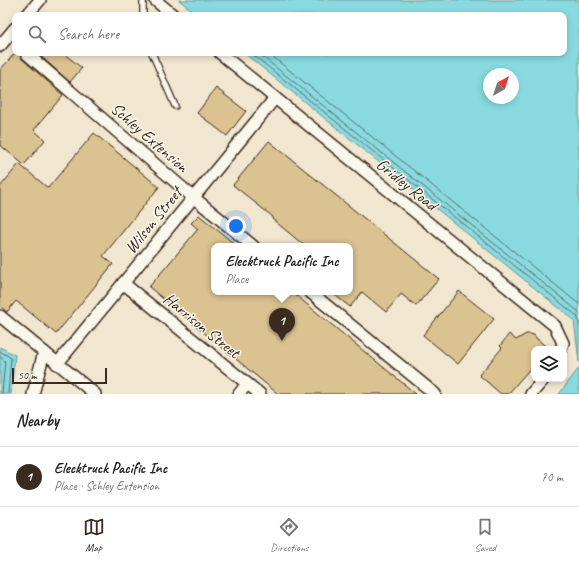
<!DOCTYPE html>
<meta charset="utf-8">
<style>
:root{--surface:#fff;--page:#f2f2f2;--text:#222;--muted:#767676;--line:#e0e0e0;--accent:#3b2a1e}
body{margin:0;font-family:Caveat,sans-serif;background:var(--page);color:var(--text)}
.controls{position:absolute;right:12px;bottom:12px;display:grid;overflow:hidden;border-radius:8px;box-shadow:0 2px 6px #0003}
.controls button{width:36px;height:36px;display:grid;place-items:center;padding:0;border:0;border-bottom:1px solid var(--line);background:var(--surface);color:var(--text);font:20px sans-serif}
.compass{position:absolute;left:483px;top:68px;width:36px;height:36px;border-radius:50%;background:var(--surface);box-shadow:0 2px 6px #0003;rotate:39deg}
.scale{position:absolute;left:12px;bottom:10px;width:95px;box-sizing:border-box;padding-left:4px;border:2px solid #3b2a1e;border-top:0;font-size:11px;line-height:14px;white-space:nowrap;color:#3b2a1e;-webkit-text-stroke:3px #fbf7ec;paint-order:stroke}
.you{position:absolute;left:236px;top:226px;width:14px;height:14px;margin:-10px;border:3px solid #fff;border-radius:50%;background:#1a73e8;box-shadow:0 0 0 6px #1a73e833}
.badge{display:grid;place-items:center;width:26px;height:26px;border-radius:50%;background:var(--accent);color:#fff;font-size:13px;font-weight:700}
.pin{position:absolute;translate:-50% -33px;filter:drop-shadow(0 1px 2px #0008)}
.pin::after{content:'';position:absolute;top:21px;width:14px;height:12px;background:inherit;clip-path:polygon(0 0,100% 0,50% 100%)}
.popup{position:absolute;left:211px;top:243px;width:142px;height:52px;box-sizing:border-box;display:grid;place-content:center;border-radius:8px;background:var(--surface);filter:drop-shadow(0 1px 3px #0005);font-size:13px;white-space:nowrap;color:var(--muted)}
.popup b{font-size:15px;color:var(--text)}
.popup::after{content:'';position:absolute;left:50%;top:100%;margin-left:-8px;border:8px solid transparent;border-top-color:var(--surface)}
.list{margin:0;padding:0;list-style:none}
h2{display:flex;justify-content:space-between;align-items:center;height:52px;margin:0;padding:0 16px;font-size:17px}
h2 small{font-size:13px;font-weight:400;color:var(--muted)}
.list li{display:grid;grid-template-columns:26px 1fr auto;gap:12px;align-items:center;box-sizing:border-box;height:60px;padding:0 16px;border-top:1px solid var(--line)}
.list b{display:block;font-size:15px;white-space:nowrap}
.list p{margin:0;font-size:13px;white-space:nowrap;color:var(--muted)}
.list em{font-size:13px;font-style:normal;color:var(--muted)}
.icon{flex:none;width:22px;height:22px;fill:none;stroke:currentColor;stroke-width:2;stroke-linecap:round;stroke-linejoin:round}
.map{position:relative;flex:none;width:579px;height:394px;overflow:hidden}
.search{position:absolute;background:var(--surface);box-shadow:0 2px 6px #0003;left:12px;right:12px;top:12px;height:44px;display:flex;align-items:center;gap:10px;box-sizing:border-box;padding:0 14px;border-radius:8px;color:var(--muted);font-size:15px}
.sheet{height:112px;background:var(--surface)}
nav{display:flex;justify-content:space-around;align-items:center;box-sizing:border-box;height:56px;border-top:1px solid var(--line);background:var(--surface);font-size:11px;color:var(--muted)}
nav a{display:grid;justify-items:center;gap:2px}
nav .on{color:var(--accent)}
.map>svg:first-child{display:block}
.water{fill:#88dae0;stroke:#699492;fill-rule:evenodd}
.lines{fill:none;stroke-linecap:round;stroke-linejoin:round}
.shore{stroke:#5a706c;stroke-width:1}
.building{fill:#dac291;stroke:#3b2a1e}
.lane-casing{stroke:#3b2a1e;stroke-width:8}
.street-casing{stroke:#3b2a1e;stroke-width:14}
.lane{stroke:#fbf7ec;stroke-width:5.5}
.street{stroke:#fbf7ec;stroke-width:11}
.labels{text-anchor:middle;stroke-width:3;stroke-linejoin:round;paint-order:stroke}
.street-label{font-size:17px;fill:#3b2a1e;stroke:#fbf7ec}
</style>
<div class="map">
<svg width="579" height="394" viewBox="0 0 579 394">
<rect width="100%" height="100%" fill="#f1e7d1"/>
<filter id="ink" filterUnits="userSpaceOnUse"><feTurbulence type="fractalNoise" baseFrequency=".025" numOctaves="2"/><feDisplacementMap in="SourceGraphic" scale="8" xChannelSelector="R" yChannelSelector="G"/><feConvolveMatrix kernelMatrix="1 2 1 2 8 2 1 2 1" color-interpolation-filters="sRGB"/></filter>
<g filter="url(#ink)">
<g class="water">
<path d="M179,0H579V362L574,320L244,53H564V15H197ZM489,74H513V98H489Z"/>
<path d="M0,347L15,355L11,394H0Z"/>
<path d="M579,368V394H559Z"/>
</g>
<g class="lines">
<g class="shore">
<path d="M251,53L577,316L578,319L579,325"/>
<path d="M258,53L579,312"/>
<path d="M268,53L579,304"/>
<path d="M0,351L11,358L8,394"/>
<path d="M0,357L5,361L2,394"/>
</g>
</g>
<g class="building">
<path d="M15,53H19L21,58L63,95L34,130L45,140L24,165L0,145V70Z"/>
<path d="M37,53H63L82,68L70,82Z"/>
<path d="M216,88L246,111L227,136L197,113Z"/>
<path d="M94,133L159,187L103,256L113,264L56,334L16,301L7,312L0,306V187L19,164L48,188Z"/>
<path d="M269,141L439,279L416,306L401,294L386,312L362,292L350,307L331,292H350V246H305L272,219L273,217L233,185Z"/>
<path d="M199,215L237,246H214V292H292L416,394H278L149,287L198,229L191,223Z"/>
<path d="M459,291L494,319L458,364L423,335Z"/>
<path d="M509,334L516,340L526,334H530L534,335L537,339L549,349H534V364L508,394H501L479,375L502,348L500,346Z"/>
</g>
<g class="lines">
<g class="lane-casing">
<g id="lane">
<path d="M143,15V0"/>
<path d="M152,53L175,106"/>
</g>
</g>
<g class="street-casing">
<g id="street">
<path d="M155,0L173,15"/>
<path d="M27,15L40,0"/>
<path d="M0,46L15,28"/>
<path d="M26,53L193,197L253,246"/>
<path d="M220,53L555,326L563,343L561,349"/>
<path d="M123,283L260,394"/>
<path d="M310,292L435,394"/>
<path d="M0,316L95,394"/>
<path d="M57,364L275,98"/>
<path d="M33,394L44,352"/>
<path d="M239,394L247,384"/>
<path d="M531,394L544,379"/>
</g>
</g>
<use href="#lane" class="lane"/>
<use href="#street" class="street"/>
</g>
</g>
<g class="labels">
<g class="street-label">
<text transform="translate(150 137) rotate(41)" y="6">Schley Extension</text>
<text transform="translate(407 184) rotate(39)" y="6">Gridley Road</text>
<text transform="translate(153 220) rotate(-51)" y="6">Wilson Street</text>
<text transform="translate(202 325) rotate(39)" y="6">Harrison Street</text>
</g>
</g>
</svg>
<div class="controls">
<button><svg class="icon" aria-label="layers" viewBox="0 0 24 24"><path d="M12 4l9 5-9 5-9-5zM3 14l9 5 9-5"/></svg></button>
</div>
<svg class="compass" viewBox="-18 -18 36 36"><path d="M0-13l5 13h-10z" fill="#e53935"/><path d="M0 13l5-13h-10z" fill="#767676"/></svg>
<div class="scale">50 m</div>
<div class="you"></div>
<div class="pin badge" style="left:282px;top:341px">1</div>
<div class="popup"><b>Elecktruck Pacific Inc</b>Place</div>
<div class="search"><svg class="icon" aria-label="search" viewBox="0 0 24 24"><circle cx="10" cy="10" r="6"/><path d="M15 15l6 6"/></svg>Search here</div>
</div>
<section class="sheet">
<h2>Nearby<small></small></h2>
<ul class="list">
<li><span class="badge">1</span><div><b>Elecktruck Pacific Inc</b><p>Place · Schley Extension</p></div><em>70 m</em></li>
</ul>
</section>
<nav>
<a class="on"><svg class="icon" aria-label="map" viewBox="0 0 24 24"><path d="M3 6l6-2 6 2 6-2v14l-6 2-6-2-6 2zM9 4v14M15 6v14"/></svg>Map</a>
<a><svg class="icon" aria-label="directions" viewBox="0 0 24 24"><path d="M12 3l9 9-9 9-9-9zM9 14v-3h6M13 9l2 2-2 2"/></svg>Directions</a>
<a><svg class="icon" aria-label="saved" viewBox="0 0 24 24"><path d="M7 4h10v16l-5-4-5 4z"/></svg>Saved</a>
</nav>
